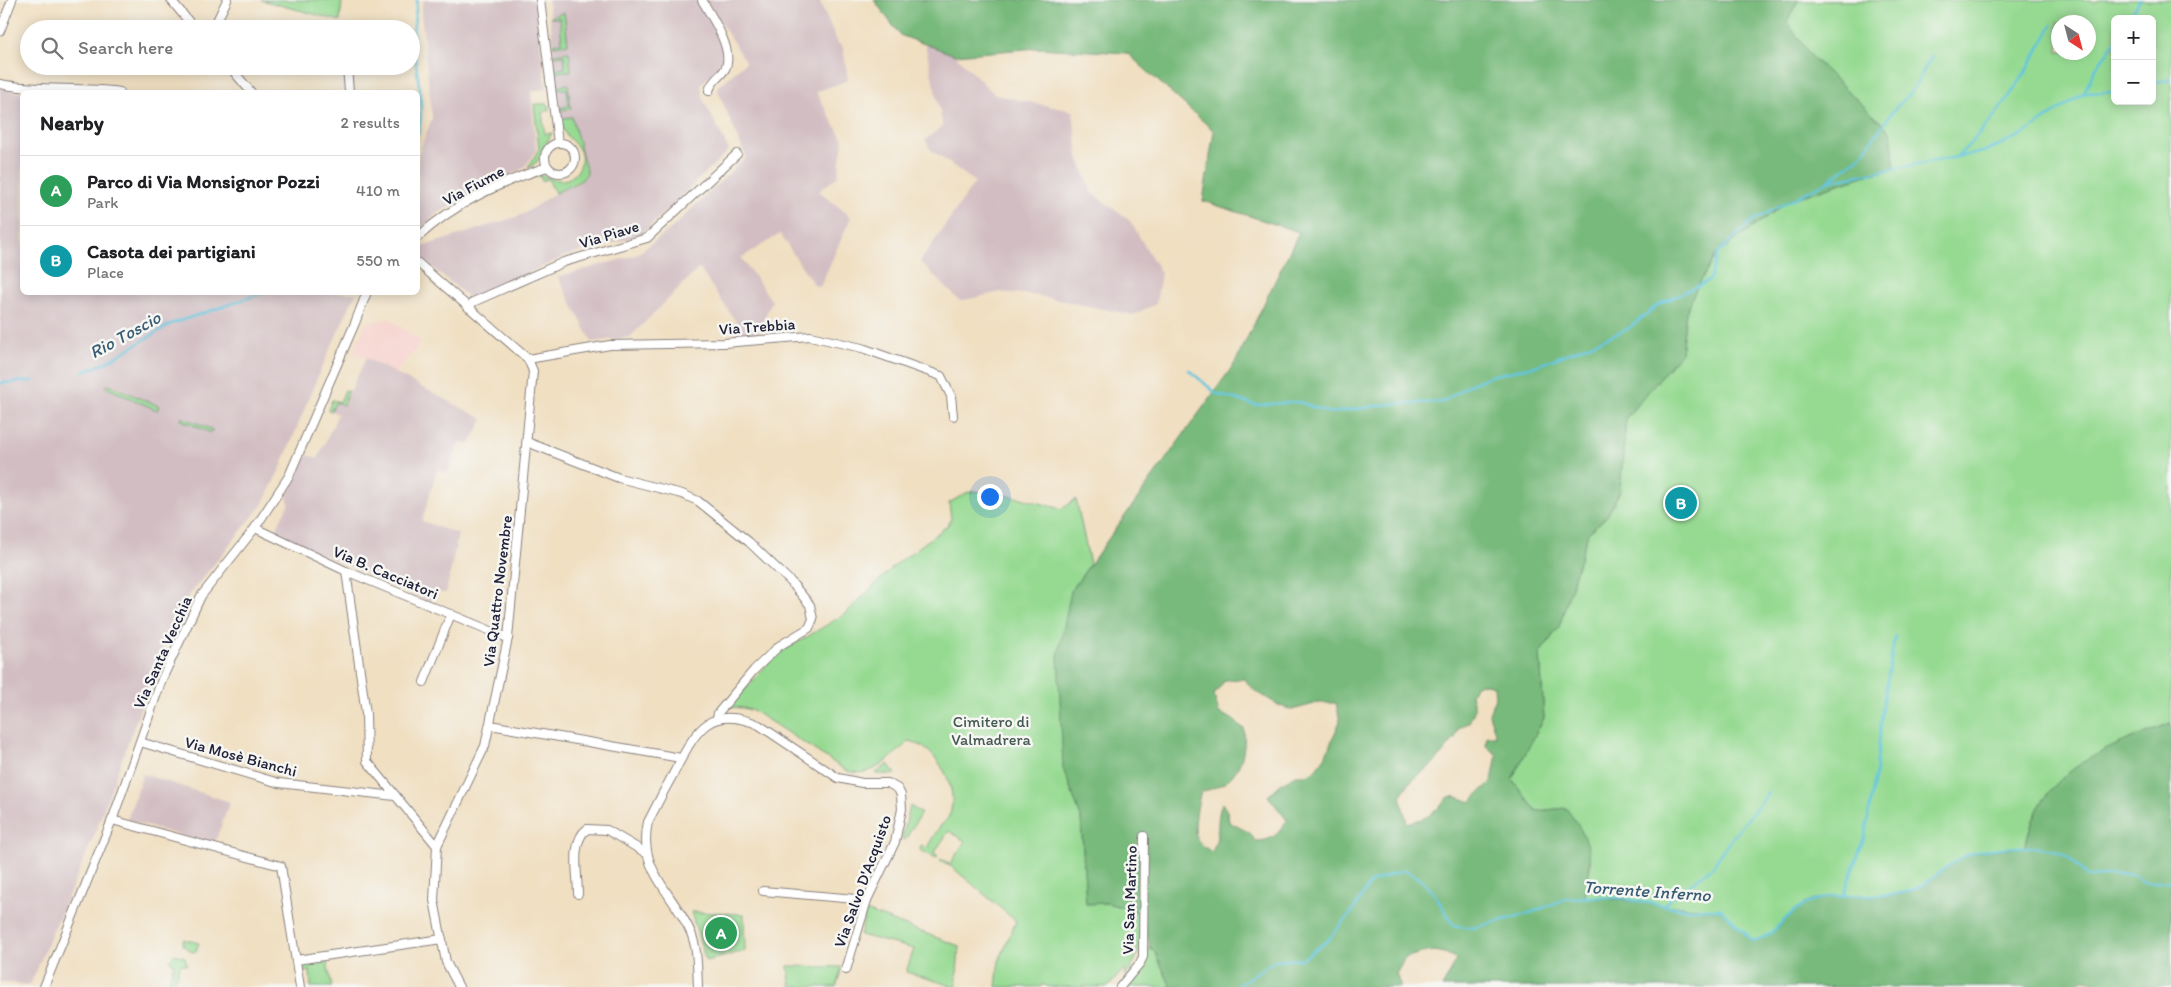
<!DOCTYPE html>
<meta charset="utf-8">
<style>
:root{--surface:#fff;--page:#f2f2f2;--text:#202124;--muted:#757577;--line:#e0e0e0;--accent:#1f6fb2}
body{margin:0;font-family:Itim,sans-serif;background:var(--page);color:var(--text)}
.controls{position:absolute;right:15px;top:15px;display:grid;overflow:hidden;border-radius:8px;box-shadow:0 2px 12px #0003}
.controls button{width:45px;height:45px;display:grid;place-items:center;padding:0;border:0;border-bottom:1px solid var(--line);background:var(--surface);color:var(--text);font:25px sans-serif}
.compass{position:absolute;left:2051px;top:15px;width:45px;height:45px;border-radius:50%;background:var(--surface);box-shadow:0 2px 12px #0003;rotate:144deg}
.you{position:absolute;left:989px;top:496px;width:18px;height:18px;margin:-12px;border:4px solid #fff;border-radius:50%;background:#1a73e8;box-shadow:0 0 0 8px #1a73e833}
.badge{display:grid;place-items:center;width:32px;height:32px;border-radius:50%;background:var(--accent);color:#fff;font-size:16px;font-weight:700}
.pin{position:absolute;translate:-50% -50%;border:2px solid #fff;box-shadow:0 1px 5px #0006}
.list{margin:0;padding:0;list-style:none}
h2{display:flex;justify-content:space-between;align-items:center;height:65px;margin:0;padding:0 20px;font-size:21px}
h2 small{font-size:16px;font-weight:400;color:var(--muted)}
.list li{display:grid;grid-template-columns:32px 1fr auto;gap:15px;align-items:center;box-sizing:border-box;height:70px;padding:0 20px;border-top:1px solid var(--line)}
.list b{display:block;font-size:19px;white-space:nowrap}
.list p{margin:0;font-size:16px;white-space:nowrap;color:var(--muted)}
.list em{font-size:16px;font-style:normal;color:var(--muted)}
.icon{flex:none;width:28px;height:28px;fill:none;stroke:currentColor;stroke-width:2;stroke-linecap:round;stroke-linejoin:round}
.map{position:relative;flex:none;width:2171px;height:987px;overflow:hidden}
.search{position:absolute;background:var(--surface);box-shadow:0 2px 12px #0003;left:20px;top:20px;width:400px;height:55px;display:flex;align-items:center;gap:12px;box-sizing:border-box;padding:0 18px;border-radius:28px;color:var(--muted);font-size:19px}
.panel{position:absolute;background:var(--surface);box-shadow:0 2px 12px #0003;left:20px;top:90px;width:400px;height:205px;border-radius:8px}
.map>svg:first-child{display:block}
.built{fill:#f7d0cb}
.industrial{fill:#d2bec2}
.green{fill:#96da92;stroke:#5c7e66;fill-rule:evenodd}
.forest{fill:#78ba7c;stroke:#4d6e5c;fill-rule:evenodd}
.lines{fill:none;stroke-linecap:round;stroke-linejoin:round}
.stream{stroke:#60c5de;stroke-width:2.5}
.minor-casing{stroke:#89807e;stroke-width:10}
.minor{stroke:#fff;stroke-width:8}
.labels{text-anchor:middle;stroke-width:5;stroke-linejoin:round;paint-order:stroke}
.street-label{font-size:16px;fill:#22223b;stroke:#f6f6f2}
.park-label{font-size:16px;fill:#455955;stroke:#f6f6f2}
.water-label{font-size:18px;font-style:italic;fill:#385b74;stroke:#f6f6f2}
</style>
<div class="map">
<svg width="2171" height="987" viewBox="0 0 2171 987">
<rect width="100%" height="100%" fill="#f6f6f2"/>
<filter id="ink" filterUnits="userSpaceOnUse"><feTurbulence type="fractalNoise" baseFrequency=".02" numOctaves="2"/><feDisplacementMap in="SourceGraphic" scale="10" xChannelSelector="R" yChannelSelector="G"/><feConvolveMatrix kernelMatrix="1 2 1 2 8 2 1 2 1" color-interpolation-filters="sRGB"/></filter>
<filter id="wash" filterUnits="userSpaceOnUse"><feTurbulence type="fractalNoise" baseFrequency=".0096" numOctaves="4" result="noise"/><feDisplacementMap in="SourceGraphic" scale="20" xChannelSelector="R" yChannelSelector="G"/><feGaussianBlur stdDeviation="1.12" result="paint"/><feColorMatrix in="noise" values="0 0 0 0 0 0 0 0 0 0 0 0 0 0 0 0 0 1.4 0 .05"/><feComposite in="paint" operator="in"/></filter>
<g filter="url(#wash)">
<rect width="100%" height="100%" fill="#f0dfc1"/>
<path class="built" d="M389,318L422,342L395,373L353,352L366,323Z"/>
<g class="industrial">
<path d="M423,0H535L546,88L531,92L536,151L524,168L436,214L418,232V155L432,118L421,12Z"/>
<path d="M548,0H701L722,47V59L715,73L701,83L703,99L729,150L640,236L565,256L472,300L418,256V248L522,215L555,193L582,181L587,174L572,117L561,118Z"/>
<path d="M706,0H819L838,43L843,47L848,80L816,92L843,140L838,176L819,191L851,217L820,287L814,285L780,234L741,258L772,301L757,334L746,336L699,268L630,337L592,342L558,277L636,255L672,228L746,157L718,91L719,86L746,62Z"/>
<path d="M925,44L955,55L995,95L1073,111L1078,157L1092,193L1130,221L1161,273L1156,304L1133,315L1040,296L1001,292L960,301L920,262L975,182L930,149L925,140L943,126Z"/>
<path d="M0,88L22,93V292L356,293L319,373L281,467L262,505L190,594L166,638L94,836L30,985L0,982Z"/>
<path d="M366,358L483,419L470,444L460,442L447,473L437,470L422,521L458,534L446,593L434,592L431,603L274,533L289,503L287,497L307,455L318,458L338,414L331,411L336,402L344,405Z"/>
<path d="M143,774L230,802L214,845L127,820Z"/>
</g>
<g class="green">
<path d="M261,0H342L340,21Z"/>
<path d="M2091,0L2095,2L2099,0H2171V723C2122,743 2059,762 2035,815C2031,825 2028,837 2024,847C2003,849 1976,849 1957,860C1939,871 1924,889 1902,893C1869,899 1836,889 1804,904C1784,914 1777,936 1753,941L1721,909C1674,909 1631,899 1585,897L1591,862L1566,808L1536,811L1512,779L1544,718L1540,653L1559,627L1588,533L1607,516L1620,491L1626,418L1681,353L1686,312L1697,287L1718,253L1790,200L1863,176L1895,169L1891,132L1811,56L1786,22L1798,1ZM2115,19H2152V101H2115ZM2058,22H2088V52H2058Z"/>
<path d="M564,12L568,44L553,46V44L562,42L560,18H550Z"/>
<path d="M569,52L571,71L556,72V69L565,68L564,55L554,56V54Z"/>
<path d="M568,84L571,109L561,110L560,108L569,106L567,89H558V87Z"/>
<path d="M534,104H548L549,110L542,113L545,134L552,133L537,162L527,169L539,149Z"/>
<path d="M572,117L587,173L582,180L555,193L548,179L542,181L539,175L529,179L528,177C545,171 548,181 562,180C576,179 585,164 580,151C577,144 569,140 565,133C562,129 562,123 562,118Z"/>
<path d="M109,385L159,406L157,410L107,388L106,386Z"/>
<path d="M345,390L349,391L343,405L336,402L331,411L328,410L332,400L340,402Z"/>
<path d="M181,417L211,429L212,431L209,432L181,420Z"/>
<path d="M975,491L1021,498L1062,509L1076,499L1090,564L1071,591L1063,768L1081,817L1086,904L1107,903L1138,912C1141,939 1142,954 1125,977L1124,969L1108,987H1049L1042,984L1041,987H996L999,961L1016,921L952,867L940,861L941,859L950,864L965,841L949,831L934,853L938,856L936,858L920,850L921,845L927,848C931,840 936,832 941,825C944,822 947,820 949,816C961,789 937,748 910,741C890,757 874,779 847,771L754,711L743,708L729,707L775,656L845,614L894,566L947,526L951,519L949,503L966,493Z"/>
<path d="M888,764L896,774H876V773Z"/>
<path d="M910,806L921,813L905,840L902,839Z"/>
<path d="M866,911L959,946L956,987H949V985L906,972L914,949L860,935Z"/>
<path d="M691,912L744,914L745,951L706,961Z"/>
<path d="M183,939L199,943L196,951L192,952L183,945Z"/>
<path d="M1150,947L1155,952L1171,987H1123L1143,962Z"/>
<path d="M175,954L185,957L187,965L181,964L173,987H167L174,964L169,960Z"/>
<path d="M327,962L332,987H311L310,971L301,972L302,964Z"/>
<path d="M788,966L842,967L836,987H791Z"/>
</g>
<path class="forest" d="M874,0H1798L1787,22L1811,56L1891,132L1895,169L1863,176L1790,200L1717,253L1697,287L1686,312L1681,353L1626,418L1620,491L1607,516L1588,533L1559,627L1540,653L1544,718L1512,779L1536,811L1566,808C1593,845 1593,851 1585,897C1631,899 1675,909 1721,909L1753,941C1777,936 1784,914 1804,904C1838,889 1868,900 1902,893C1924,889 1939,871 1957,860C1976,849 2002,849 2024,847C2028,837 2031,825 2035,815C2059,761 2121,743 2171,723V987H2109L2082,979L2075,987H1442L1457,960C1439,946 1424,952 1405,958L1396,974L1401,987H1171L1155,952L1150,947L1142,913L1107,903L1086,904L1081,817L1063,768L1058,656L1071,591L1235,363L1299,232L1203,201L1214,131L1127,53L1037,48L955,55L900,35ZM1244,679L1254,690L1280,706L1292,710L1318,703H1336L1340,721L1325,757L1314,771L1307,775H1296L1282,783L1268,796L1287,820C1278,835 1272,841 1255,841L1250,833L1229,822L1228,813L1222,803C1215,820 1221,835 1212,852C1207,849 1200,844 1197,839C1192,829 1198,802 1201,792C1208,790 1218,787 1224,783C1242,770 1246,749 1244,729L1232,719L1219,713L1214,695L1225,680ZM1486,684L1494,686L1495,698L1489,714L1496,736H1487L1486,746L1497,755L1492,781L1470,802C1441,789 1449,802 1430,815C1424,819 1414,821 1407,823L1400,796L1410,782L1435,762L1455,738L1458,729L1469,722L1475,709L1471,695L1475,685Z"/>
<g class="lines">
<g class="stream">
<path d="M417,0C416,14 412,30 413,43C416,73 426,104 418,134"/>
<path d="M2129,19L2140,0"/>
<path d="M2152,82L2171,80"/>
<path d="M2084,93L2095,69L2115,42"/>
<path d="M1957,157C2000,115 2024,78 2052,25"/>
<path d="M1828,181L1983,152L2022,135L2084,93L2115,92"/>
<path d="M1189,370L1217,394L1256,405L1299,402L1330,413L1390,404L1443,402L1469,385L1491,376L1539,365L1628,329L1659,304L1710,280L1718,253L1752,221L1826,182L1860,157L1893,111L1912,91L1932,56"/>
<path d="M83,372L105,363L171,324L266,292"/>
<path d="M0,383L33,381"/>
<path d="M1844,894L1865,835L1876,770L1883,705L1895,636"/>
<path d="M1664,904L1713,867L1722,851L1769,792"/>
<path d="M1235,987L1274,961L1302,959L1327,941L1352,912L1371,882L1404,870C1430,881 1439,901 1453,925L1473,928L1530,913L1565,899L1585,897L1619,898L1685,909H1721L1753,941C1777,936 1784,914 1804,905C1836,889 1868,899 1902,893C1923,890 1939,871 1957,860C1980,846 2041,842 2064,855C2073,860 2081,871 2089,877L2131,874L2145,883L2171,881"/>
</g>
</g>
</g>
<g filter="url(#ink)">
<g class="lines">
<g class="minor-casing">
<g id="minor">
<path d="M171,0L195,29"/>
<path d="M540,0L558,143"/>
<path d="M702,0C711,16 735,50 725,69C720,77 711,81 709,91"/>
<path d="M213,29L227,0"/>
<path d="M0,31L12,0"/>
<path d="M229,66L251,92"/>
<path d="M347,66L349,92"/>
<path d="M0,84C39,92 80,86 120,92"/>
<circle cx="560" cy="158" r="15"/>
<path d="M418,237C455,203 499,183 547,167"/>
<path d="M418,263L528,359L533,371L508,638L485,746L437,846L434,900L446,962L459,987"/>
<path d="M469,308L473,302L564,262L647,238L737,154"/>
<path d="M528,359L610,345L724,343L810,336L862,348L941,376L951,396L953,416"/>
<path d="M527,442L619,478L682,494L698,501L749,542L791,582L810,605L813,619L809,628L779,646L754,670L718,713L717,719"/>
<path d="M255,528L346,571L508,638"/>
<path d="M346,571L366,714L367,761L437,846"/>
<path d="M424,682L451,614"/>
<path d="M490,725L681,758"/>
<path d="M140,742L279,783L395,796"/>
<path d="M112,820L281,866L300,987"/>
<path d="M763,891L867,900"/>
<path d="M578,894C578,875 570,842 587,829L607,830L646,853"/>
<path d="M296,960L442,939"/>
<path d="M44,987L114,815L162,679L201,596L255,528L289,476L355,323L367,292"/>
<path d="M698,987C697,969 698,950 691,933C674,893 637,871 648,822C657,804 667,785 677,767C697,728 711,705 759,725L838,778L862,783H888L898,789L901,795L902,809L895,842L867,900L846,970"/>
<path d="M1120,987L1140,963L1143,957L1144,836"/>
</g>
</g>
<use href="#minor" class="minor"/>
</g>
</g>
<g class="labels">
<g class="street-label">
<text transform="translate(473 185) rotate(-28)" y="6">Via Fiume</text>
<text transform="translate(609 234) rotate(-17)" y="6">Via Piave</text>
<text transform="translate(757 326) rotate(-4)" y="6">Via Trebbia</text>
<text transform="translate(386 572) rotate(23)" y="6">Via B. Cacciatori</text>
<text transform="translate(497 591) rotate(-83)" y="6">Via Quattro Novembre</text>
<text transform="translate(162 652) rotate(-66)" y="6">Via Santa Vecchia</text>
<text transform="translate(241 756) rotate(15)" y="6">Via Mosè Bianchi</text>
<text transform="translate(862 881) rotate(-70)" y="6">Via Salvo D'Acquisto</text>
<text transform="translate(1129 900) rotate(-88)" y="6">Via San Martino</text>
</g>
<g class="park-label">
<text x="991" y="727">Cimitero di<tspan x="991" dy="18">Valmadrera</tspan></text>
</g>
<g class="water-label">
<text transform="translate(125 335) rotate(-29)" y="6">Rio Toscio</text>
<text transform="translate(1647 891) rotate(4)" y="6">Torrente Inferno</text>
</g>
</g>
</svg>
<div class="controls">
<button>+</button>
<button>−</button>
</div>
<svg class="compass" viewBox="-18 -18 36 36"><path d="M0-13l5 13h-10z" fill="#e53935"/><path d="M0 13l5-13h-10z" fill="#757577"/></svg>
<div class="you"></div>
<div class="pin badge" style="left:721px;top:933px;background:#2e9e5b">A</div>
<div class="pin badge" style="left:1681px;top:503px;background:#0f9aa8">B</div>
<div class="search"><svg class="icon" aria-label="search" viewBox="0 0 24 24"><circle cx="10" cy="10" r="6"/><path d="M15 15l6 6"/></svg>Search here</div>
<section class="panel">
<h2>Nearby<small>2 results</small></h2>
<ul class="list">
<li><span class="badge" style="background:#2e9e5b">A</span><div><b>Parco di Via Monsignor Pozzi</b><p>Park</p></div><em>410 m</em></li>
<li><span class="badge" style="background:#0f9aa8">B</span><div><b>Casota dei partigiani</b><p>Place</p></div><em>550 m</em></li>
</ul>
</section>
</div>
